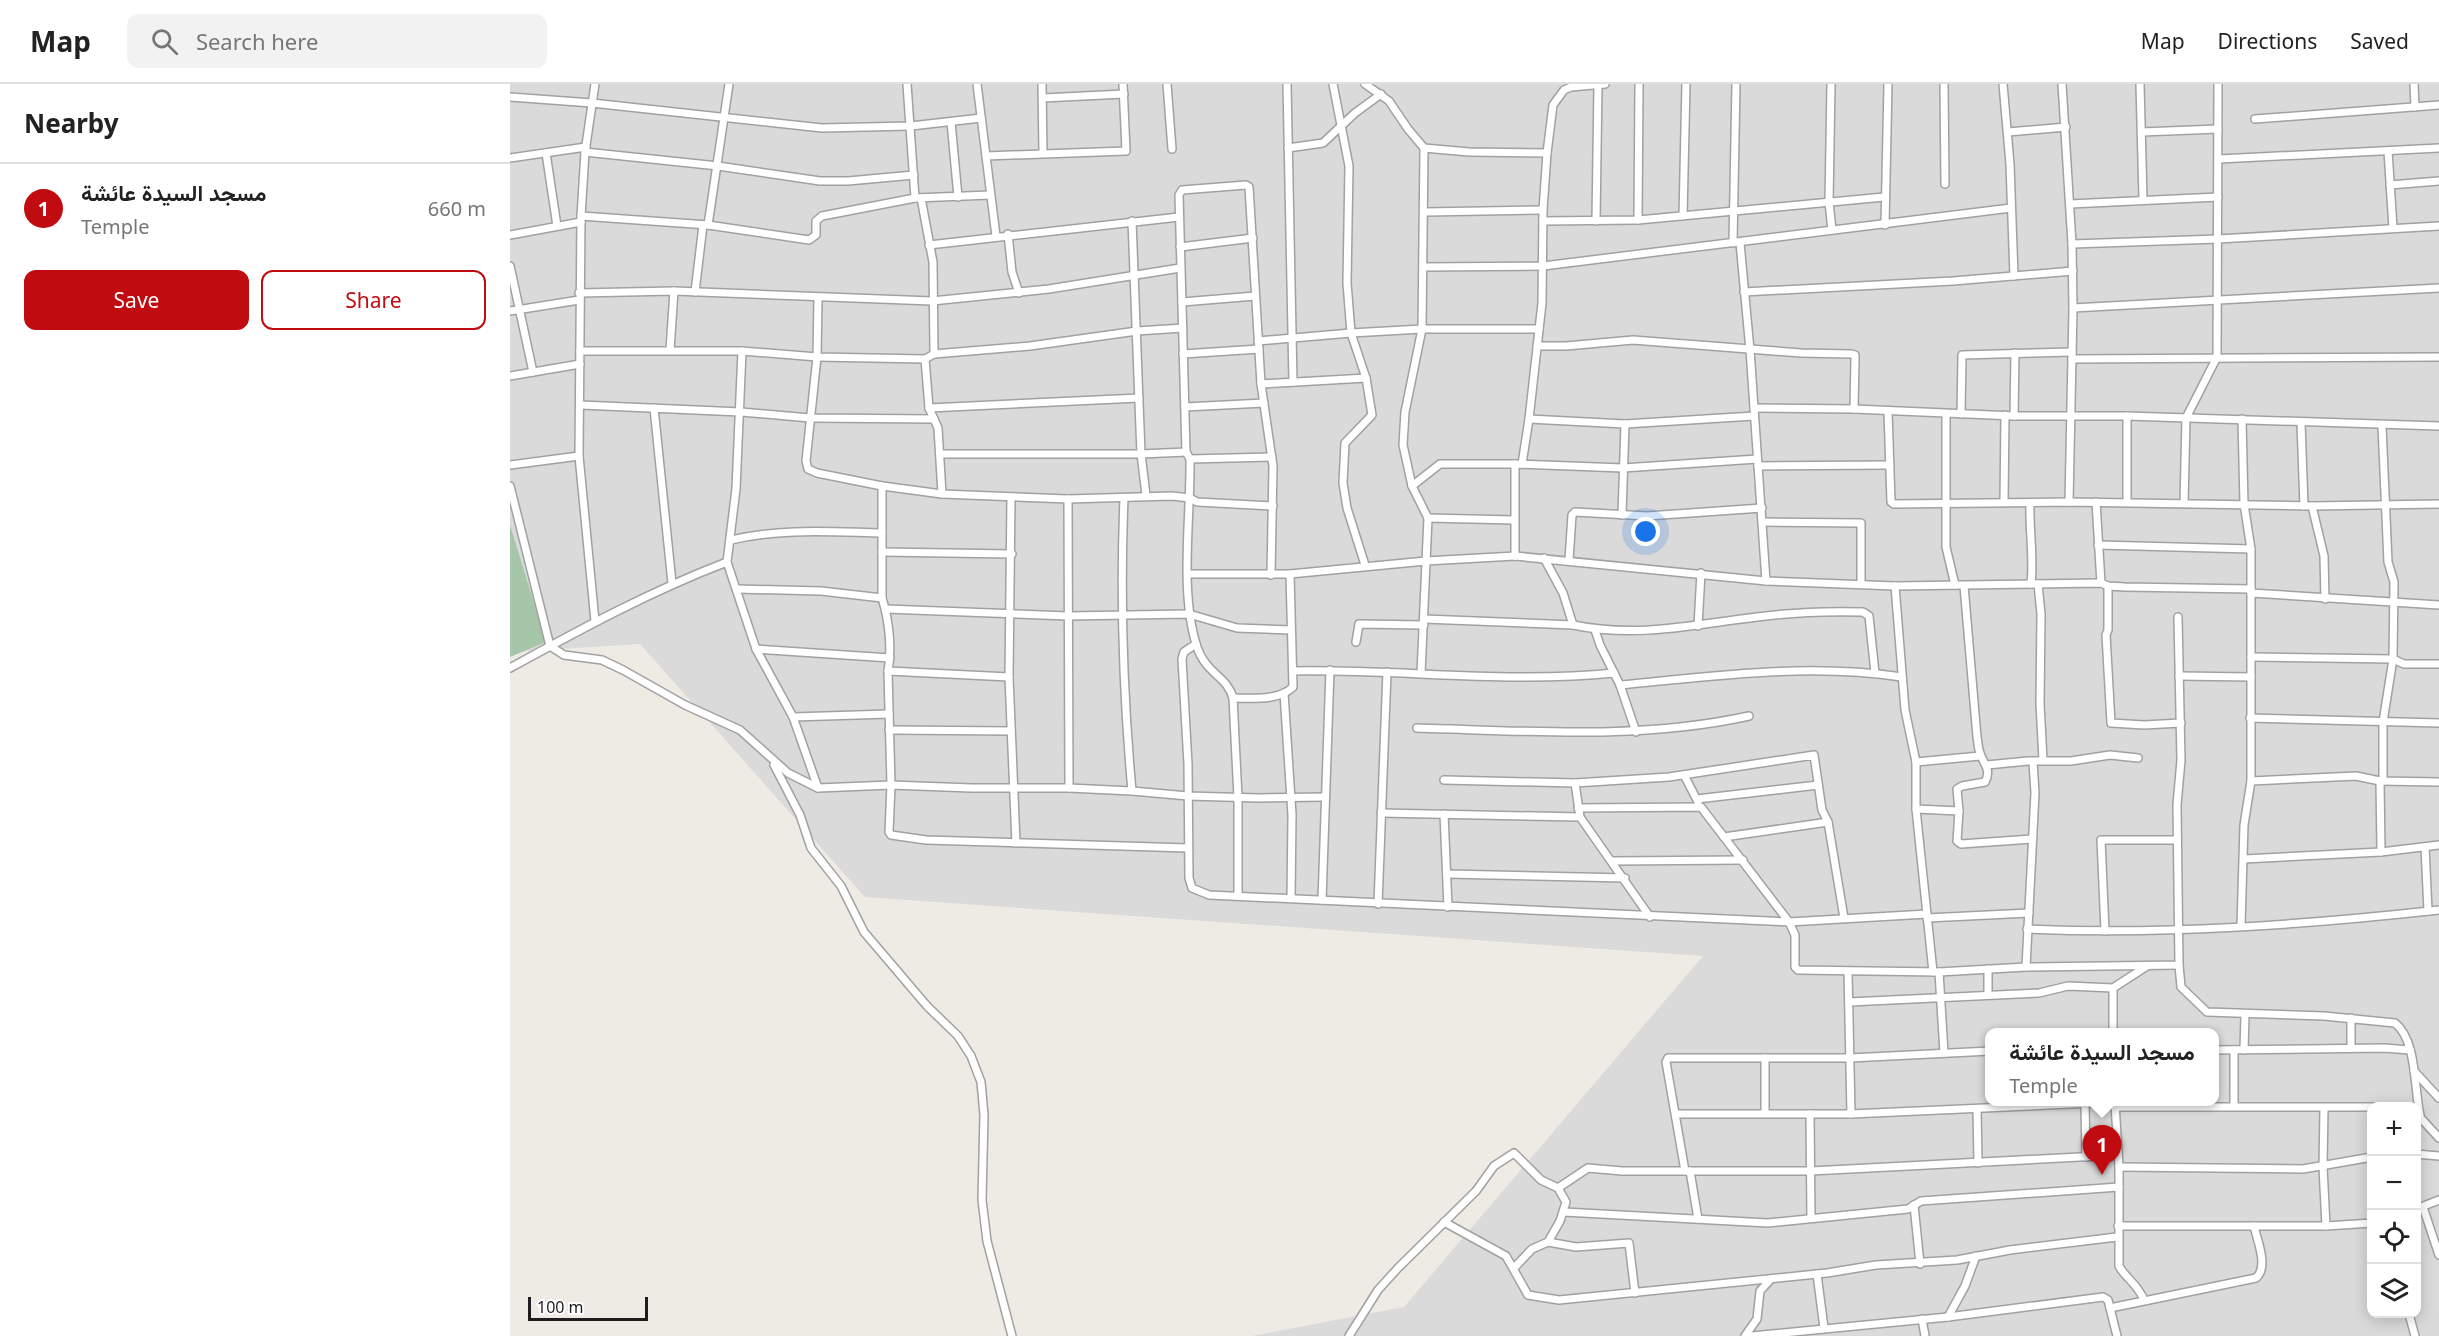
<!DOCTYPE html>
<meta charset="utf-8">
<style>
:root{--surface:#fff;--page:#f2f2f2;--text:#222;--muted:#767676;--line:#e0e0e0;--accent:#c00b10}
body{margin:0;font-family:"Noto Sans",Vazirmatn,sans-serif;background:var(--page);color:var(--text)}
.controls{position:absolute;right:18px;bottom:18px;display:grid;overflow:hidden;border-radius:12px;box-shadow:0 3px 15px #0003}
.controls button{width:54px;height:54px;display:grid;place-items:center;padding:0;border:0;border-bottom:2px solid var(--line);background:var(--surface);color:var(--text);font:30px sans-serif}
.scale{position:absolute;left:18px;bottom:15px;width:120px;box-sizing:border-box;padding-left:6px;border:3px solid #1d1d1d;border-top:0;font-size:16px;line-height:21px;white-space:nowrap;color:#1d1d1d;-webkit-text-stroke:4px #fff;paint-order:stroke}
.you{position:absolute;left:1136px;top:448px;width:21px;height:21px;margin:-15px;border:4px solid #fff;border-radius:50%;background:#1a73e8;box-shadow:0 0 0 9px #1a73e833}
.badge{display:grid;place-items:center;width:39px;height:39px;border-radius:50%;background:var(--accent);color:#fff;font-size:20px;font-weight:700}
.pin{position:absolute;translate:-50% -50px;filter:drop-shadow(0 2px 3px #0008)}
.pin::after{content:'';position:absolute;top:32px;width:21px;height:18px;background:inherit;clip-path:polygon(0 0,100% 0,50% 100%)}
.popup{position:absolute;left:1475px;top:944px;width:234px;height:78px;box-sizing:border-box;display:grid;place-content:center;border-radius:12px;background:var(--surface);filter:drop-shadow(0 2px 4px #0005);font-size:20px;white-space:nowrap;color:var(--muted)}
.popup b{font-size:22px;color:var(--text)}
.popup::after{content:'';position:absolute;left:50%;top:100%;margin-left:-12px;border:12px solid transparent;border-top-color:var(--surface)}
.list{margin:0;padding:0;list-style:none}
h2{display:flex;justify-content:space-between;align-items:center;height:78px;margin:0;padding:0 24px;font-size:26px}
h2 small{font-size:20px;font-weight:400;color:var(--muted)}
.list li{display:grid;grid-template-columns:39px 1fr auto;gap:18px;align-items:center;box-sizing:border-box;height:90px;padding:0 24px;border-top:2px solid var(--line)}
.list b{display:block;font-size:22px;white-space:nowrap}
.list p{margin:0;font-size:20px;white-space:nowrap;color:var(--muted)}
.list em{font-size:20px;font-style:normal;color:var(--muted)}
.actions{display:flex;gap:12px;padding:18px 24px}
.actions a{flex:1;padding:14px 0;border:2px solid var(--accent);border-radius:12px;text-align:center;font-size:21px;color:var(--accent)}
.actions .main{background:var(--accent);color:#fff}
.icon{flex:none;width:33px;height:33px;fill:none;stroke:currentColor;stroke-width:2;stroke-linecap:round;stroke-linejoin:round}
.map{position:relative;flex:none;width:1929px;height:1252px;overflow:hidden}
header{display:flex;align-items:center;gap:36px;box-sizing:border-box;height:84px;padding:0 30px;background:var(--surface);border-bottom:2px solid var(--line)}
header strong{font-size:28px}
nav{display:flex;gap:33px;margin-inline-start:auto;font-size:21px}
.search{width:420px;height:54px;background:var(--page);display:flex;align-items:center;gap:15px;box-sizing:border-box;padding:0 21px;border-radius:12px;color:var(--muted);font-size:22px}
main{display:flex}
aside{flex:1;background:var(--surface)}
.map>svg:first-child{display:block}
.residential{fill:#dbdada;fill-rule:evenodd}
.cemetery{fill:#a6c6aa}
.lines{fill:none;stroke-linecap:round;stroke-linejoin:round}
.street-casing{stroke:#a1a1a1;stroke-width:10}
.street{stroke:#fff;stroke-width:7}
</style>
<header>
<strong>Map</strong>
<div class="search"><svg class="icon" aria-label="search" viewBox="0 0 24 24"><circle cx="10" cy="10" r="6"/><path d="M15 15l6 6"/></svg>Search here</div>
<nav><a>Map</a><a>Directions</a><a>Saved</a></nav>
</header>
<main>
<aside>
<h2>Nearby<small></small></h2>
<ul class="list">
<li><span class="badge">1</span><div><b>مسجد السيدة عائشة</b><p>Temple</p></div><em>660 m</em></li>
</ul>
<div class="actions"><a class="main">Save</a><a>Share</a></div>
</aside>
<div class="map">
<svg width="1929" height="1252" viewBox="0 0 1929 1252">
<rect width="100%" height="100%" fill="#eeeae4"/>
<path class="residential" d="M0,0H1929V1252H742L894,1223L1193,872L355,813L130,560L0,568ZM1480,948H1704V1018H1480ZM1862,1022H1906V1230H1862Z"/>
<path class="cemetery" d="M0,441L36,558L0,573Z"/>
<g class="lines">
<g class="street-casing">
<g id="street">
<path d="M397,0L405,114"/>
<path d="M467,0L486,152"/>
<path d="M532,0L533,69"/>
<path d="M657,0L662,65"/>
<path d="M777,0L783,298"/>
<path d="M823,0L839,82L837,199L841,249L856,294L862,331L835,359L833,399L837,424L855,481"/>
<path d="M855,0L879,17L898,45L914,64L959,68L1037,69"/>
<path d="M1321,0L1319,118L1322,146"/>
<path d="M1434,0L1435,100"/>
<path d="M1493,0L1500,80L1504,192"/>
<path d="M1552,0L1562,160L1563,224L1559,418"/>
<path d="M1630,0L1633,115"/>
<path d="M1904,0L1905,23"/>
<path d="M0,13L82,19L312,44L401,42L471,34"/>
<path d="M533,14L614,10"/>
<path d="M1745,35L1929,21"/>
<path d="M441,38L448,113"/>
<path d="M1498,48L1556,43"/>
<path d="M1632,48L1708,45"/>
<path d="M778,64L813,59L845,29L871,10"/>
<path d="M1878,67L1883,144"/>
<path d="M75,68L208,82L310,97H338L404,91"/>
<path d="M36,69L47,142"/>
<path d="M476,72L616,67L613,0"/>
<path d="M0,74L76,63"/>
<path d="M1709,75L1929,64"/>
<path d="M1880,101L1929,97"/>
<path d="M411,114L423,178L424,270"/>
<path d="M1560,120L1708,113"/>
<path d="M915,128L1033,126"/>
<path d="M71,132L198,141L299,156L306,151V137L312,132L405,114L480,111"/>
<path d="M1173,132L1176,0"/>
<path d="M1128,136L1129,0"/>
<path d="M622,137L631,370L636,411"/>
<path d="M1033,137L1128,136L1374,113"/>
<path d="M1086,137L1088,0"/>
<path d="M198,141L219,0"/>
<path d="M1375,141L1378,0"/>
<path d="M498,150L502,188L509,209"/>
<path d="M0,151L71,138"/>
<path d="M1223,159L1226,0"/>
<path d="M1230,159L1240,266L1256,497"/>
<path d="M1562,160L1708,155L1929,142"/>
<path d="M419,161L669,133"/>
<path d="M670,163L743,154"/>
<path d="M0,182L23,288"/>
<path d="M914,183L1033,182L1501,124"/>
<path d="M185,208L193,141"/>
<path d="M1234,208L1443,197L1563,187"/>
<path d="M69,209L164,207L422,217L539,205L670,184"/>
<path d="M308,214L307,273L296,377L298,385L307,389L372,402L432,410L558,415L559,704"/>
<path d="M672,218L745,212"/>
<path d="M1563,224L1929,204"/>
<path d="M0,227L69,216"/>
<path d="M748,257L841,249L912,245H1029"/>
<path d="M1027,262H1056L1123,256L1291,269L1341,270L1345,271V275L1344,325"/>
<path d="M160,266L164,207"/>
<path d="M70,267H232L307,273L415,275L424,270L520,262L627,247L673,244"/>
<path d="M232,267L226,405L217,478L246,565L283,633L308,704"/>
<path d="M673,270L749,265"/>
<path d="M415,275L419,324L428,344L432,410"/>
<path d="M1562,275L1929,273"/>
<path d="M0,292L70,280"/>
<path d="M751,300L856,294"/>
<path d="M71,321L231,328L300,334L424,335"/>
<path d="M675,323L754,319"/>
<path d="M144,324L162,499"/>
<path d="M419,324L629,314"/>
<path d="M1244,324L1344,325L1504,332H1617L1929,342"/>
<path d="M1378,327L1381,418L1384,420L1559,418L1802,422L1929,420"/>
<path d="M1436,330V463L1445,501"/>
<path d="M1451,330L1452,271L1562,268"/>
<path d="M1504,332L1505,269"/>
<path d="M1617,332V418"/>
<path d="M1019,335L1115,340L1244,332"/>
<path d="M1791,339L1794,422"/>
<path d="M1872,342L1878,478L1884,498L1883,575L1873,638V697"/>
<path d="M430,370H631L676,368"/>
<path d="M69,372L71,132L75,68L85,0"/>
<path d="M680,375L762,373"/>
<path d="M1012,380L1019,335L1032,219L1033,126L1037,69L1043,21L1054,6L1061,3L1095,0"/>
<path d="M0,381L69,372L85,537"/>
<path d="M1248,382L1380,381"/>
<path d="M0,402L40,562"/>
<path d="M372,402V514C379,536 382,564 378,587L381,701L379,748L381,751L416,756L678,764"/>
<path d="M902,402L930,380H1005L1113,384L1247,375"/>
<path d="M501,413L499,593L506,759"/>
<path d="M614,414C610,511 613,609 622,707"/>
<path d="M558,415L662,412L680,414L687,418L763,422"/>
<path d="M1494,418L1495,331"/>
<path d="M1586,418L1591,499"/>
<path d="M1520,419C1519,446 1524,472 1521,500"/>
<path d="M1674,419L1676,334L1707,273L1708,0"/>
<path d="M1802,422L1814,472L1815,515"/>
<path d="M1112,431L1115,340"/>
<path d="M918,434L1004,436"/>
<path d="M1253,438L1351,439V500"/>
<path d="M221,456C271,444 321,448 372,449"/>
<path d="M1588,461L1741,465"/>
<path d="M372,468L502,470"/>
<path d="M1005,472V380"/>
<path d="M1034,474L1053,509L1063,541"/>
<path d="M1059,476L1062,431L1065,428L1137,432L1252,424"/>
<path d="M679,490H780L916,477L1005,472L1256,497L1385,502L1591,499L1598,502L1615,503L1741,505"/>
<path d="M1528,500L1531,530L1530,620L1533,676"/>
<path d="M1385,502L1395,626L1406,678V725L1423,888"/>
<path d="M1454,502L1467,653C1468,658 1468,664 1470,669C1473,680 1482,685 1475,698L1452,702L1447,705L1449,727L1447,757L1451,760L1522,755"/>
<path d="M1598,502V546L1596,551L1601,639L1634,641L1671,639"/>
<path d="M227,505L311,507L372,514"/>
<path d="M1741,509L1929,521"/>
<path d="M376,525L558,532L679,530L727,544L781,546"/>
<path d="M914,535L1063,541C1130,555 1189,539 1256,532C1288,528 1320,527 1353,528L1359,532L1365,589"/>
<path d="M1188,542L1191,489"/>
<path d="M1085,546L1090,561L1110,601L1126,648"/>
<path d="M846,558L849,540L914,541"/>
<path d="M686,560L674,568L672,575L678,680L679,794L682,804L699,811L1279,838L1285,851V883L1288,886L1429,888L1516,883L1669,881L1667,721L1671,676L1668,533"/>
<path d="M40,562L54,571L92,576L113,586L175,621L230,646L278,689L308,704L381,701L461,704H559L622,707L678,712L748,714L815,713"/>
<path d="M246,565L380,574"/>
<path d="M1741,573L1883,575L1894,580H1929"/>
<path d="M0,584C71,545 141,507 217,478"/>
<path d="M378,587L499,593"/>
<path d="M783,587C890,585 998,600 1104,589"/>
<path d="M911,589L918,434L902,402L893,361L895,328L912,245L914,64"/>
<path d="M1669,592L1741,593"/>
<path d="M1110,601C1205,592 1296,579 1392,593"/>
<path d="M774,609L782,731L781,814"/>
<path d="M723,614C742,614 769,617 783,603L780,490"/>
<path d="M283,633L379,630"/>
<path d="M1740,634L1929,639"/>
<path d="M907,644C1018,647 1130,656 1239,632"/>
<path d="M379,646L501,647"/>
<path d="M1406,678L1470,672"/>
<path d="M264,681L290,731L301,764L331,802L354,848L417,922L448,952L461,972L471,998L474,1031L472,1116L477,1157L502,1252"/>
<path d="M1477,681L1518,677H1561L1600,671L1628,674"/>
<path d="M1174,691L1188,718"/>
<path d="M934,696L1065,699L1159,693L1304,671L1312,726L1318,738L1334,834"/>
<path d="M1741,697L1846,692L1870,697L1929,698"/>
<path d="M1870,697L1871,768"/>
<path d="M1065,699L1070,733L1140,833"/>
<path d="M1187,715L1308,701"/>
<path d="M1068,724L1191,723L1279,838L1417,830"/>
<path d="M1406,725L1449,727"/>
<path d="M871,729L1070,733"/>
<path d="M934,730L938,823"/>
<path d="M1214,753L1318,738"/>
<path d="M1915,763L1918,827"/>
<path d="M1734,775L1871,768L1929,761"/>
<path d="M1102,777L1233,776"/>
<path d="M937,790L1115,794"/>
<path d="M728,812V714L723,614C717,592 696,590 687,563C669,508 681,433 680,375L676,368L669,111L672,106L736,101L739,103L751,300L763,382L761,491"/>
<path d="M812,816L820,586"/>
<path d="M868,820L877,588"/>
<path d="M1417,834L1519,829"/>
<path d="M1731,842L1734,741L1741,697V465L1734,420L1732,335"/>
<path d="M1517,845C1655,851 1792,841 1929,826"/>
<path d="M1595,847L1591,756H1667"/>
<path d="M1669,881L1671,903L1697,928L1814,932L1885,939C1907,956 1904,1005 1910,1031"/>
<path d="M1516,883L1525,709L1523,678"/>
<path d="M1338,888L1341,1030"/>
<path d="M1429,888L1434,969"/>
<path d="M1478,911V885"/>
<path d="M1339,918L1529,909L1558,902L1603,904L1637,882"/>
<path d="M1841,934V964"/>
<path d="M1603,948V904"/>
<path d="M1704,966L1874,964L1900,966"/>
<path d="M1724,966V1022"/>
<path d="M1734,966L1735,931"/>
<path d="M1255,974V1029"/>
<path d="M1904,987L1929,1014"/>
<path d="M1575,1020L1576,1073"/>
<path d="M1605,1020L1609,1083V1182C1616,1195 1627,1199 1634,1216"/>
<path d="M1605,1023H1862"/>
<path d="M1814,1024L1813,1083L1816,1142"/>
<path d="M1467,1025L1468,1079"/>
<path d="M1906,1029L1929,1054"/>
<path d="M1166,1030H1341L1605,1018"/>
<path d="M1300,1030L1301,1134"/>
<path d="M1906,1070L1929,1072"/>
<path d="M1609,1083L1793,1085L1862,1073"/>
<path d="M1175,1087L1156,978L1158,974H1340L1480,967"/>
<path d="M1180,1087L1188,1135"/>
<path d="M1048,1104L1078,1084L1112,1087H1301L1608,1071"/>
<path d="M1404,1121L1410,1180"/>
<path d="M1913,1123L1929,1171"/>
<path d="M1906,1125L1929,1116"/>
<path d="M1054,1128L1258,1139L1398,1125L1411,1117L1609,1103"/>
<path d="M934,1138L996,1172L1018,1211L1049,1216L1317,1189L1366,1181L1447,1176L1500,1166L1607,1153"/>
<path d="M1608,1142H1816L1862,1139"/>
<path d="M1038,1158L1066,1163L1119,1159L1125,1209"/>
<path d="M1307,1190L1314,1244"/>
<path d="M1600,1224L1746,1194C1759,1183 1747,1156 1744,1142"/>
<path d="M1899,1230L1905,1252"/>
<path d="M1438,1233L1455,1202L1466,1172"/>
<path d="M1412,1235L1415,1252"/>
<path d="M839,1252L868,1206L888,1184L966,1107L984,1082L1004,1069L1031,1096L1048,1104L1056,1118L1050,1137L1038,1158L1022,1165L1004,1184"/>
<path d="M1235,1252L1247,1235L1250,1207L1261,1195"/>
<path d="M1242,1252L1438,1233L1593,1213L1598,1216L1607,1252"/>
</g>
</g>
<use href="#street" class="street"/>
</g>
</svg>
<div class="controls">
<button>+</button>
<button>−</button>
<button><svg class="icon" aria-label="locate" viewBox="0 0 24 24"><circle cx="12" cy="12" r="6"/><path d="M12 2v4M12 18v4M2 12h4M18 12h4"/></svg></button>
<button><svg class="icon" aria-label="layers" viewBox="0 0 24 24"><path d="M12 4l9 5-9 5-9-5zM3 14l9 5 9-5"/></svg></button>
</div>
<div class="scale">100 m</div>
<div class="you"></div>
<div class="pin badge" style="left:1592px;top:1091px">1</div>
<div class="popup"><b>مسجد السيدة عائشة</b>Temple</div>
</div>
</main>
